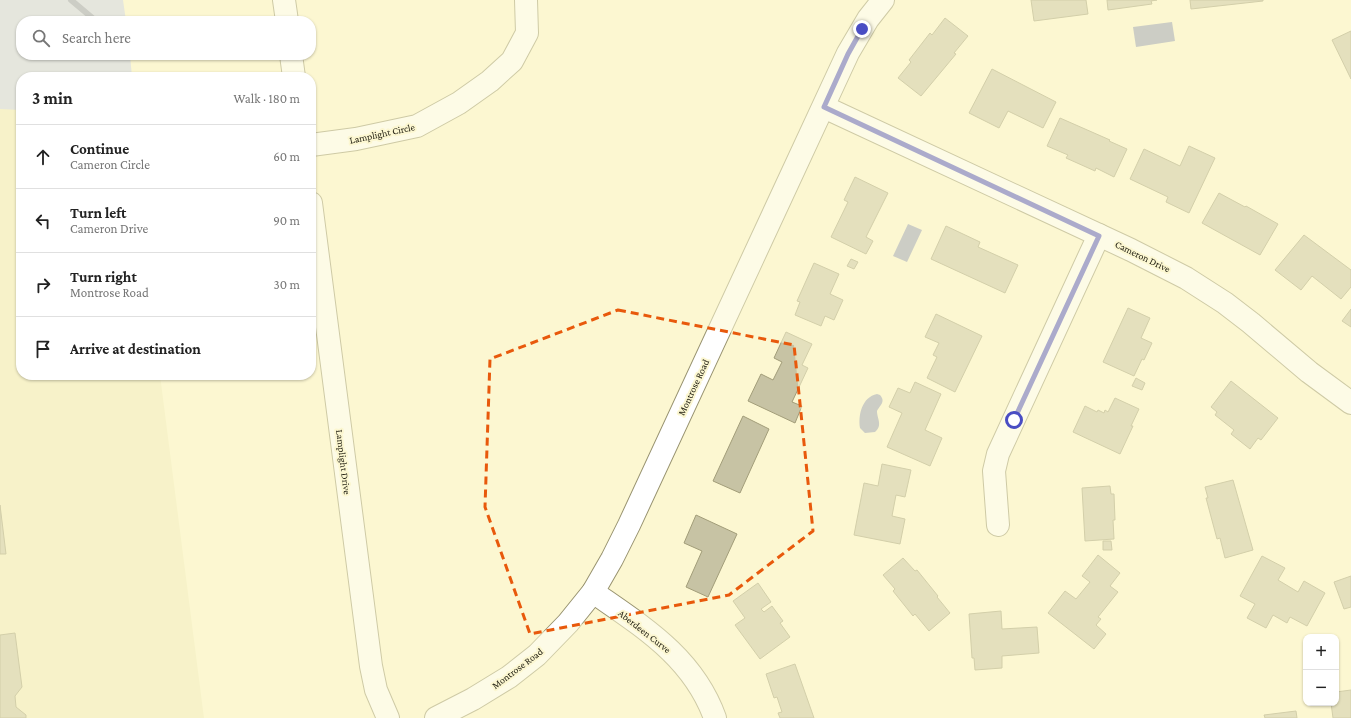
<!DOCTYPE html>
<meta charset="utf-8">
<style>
:root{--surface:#fff;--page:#f2f2f2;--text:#222;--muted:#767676;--line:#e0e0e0}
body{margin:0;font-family:"Crimson Pro",serif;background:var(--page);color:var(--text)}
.controls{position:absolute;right:12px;bottom:12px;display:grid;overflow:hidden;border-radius:8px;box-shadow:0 1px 3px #0004}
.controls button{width:36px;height:36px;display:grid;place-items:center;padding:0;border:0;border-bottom:1px solid var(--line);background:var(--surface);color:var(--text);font:20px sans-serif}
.stop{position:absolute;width:12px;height:12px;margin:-9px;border:3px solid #494dc3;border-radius:50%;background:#fff}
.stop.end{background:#494dc3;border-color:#fff;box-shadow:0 1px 4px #0008}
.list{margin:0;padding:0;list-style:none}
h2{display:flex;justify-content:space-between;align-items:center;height:52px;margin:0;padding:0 16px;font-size:17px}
h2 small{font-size:13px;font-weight:400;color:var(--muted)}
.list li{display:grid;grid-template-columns:26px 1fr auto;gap:12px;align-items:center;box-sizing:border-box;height:64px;padding:0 16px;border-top:1px solid var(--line)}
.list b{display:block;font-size:15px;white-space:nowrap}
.list p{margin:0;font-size:13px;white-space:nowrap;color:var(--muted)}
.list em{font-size:13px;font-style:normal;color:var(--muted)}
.icon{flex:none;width:22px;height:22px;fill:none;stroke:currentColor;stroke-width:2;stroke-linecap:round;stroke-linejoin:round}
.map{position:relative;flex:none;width:1351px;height:718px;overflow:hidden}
.search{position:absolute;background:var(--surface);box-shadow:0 1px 3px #0004;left:16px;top:16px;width:300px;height:44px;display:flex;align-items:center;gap:10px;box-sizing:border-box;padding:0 14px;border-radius:16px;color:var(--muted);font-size:15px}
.panel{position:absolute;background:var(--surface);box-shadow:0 1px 3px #0004;left:16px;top:72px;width:300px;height:308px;border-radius:16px}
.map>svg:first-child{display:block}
.built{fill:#f2ecbe}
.green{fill:#cad0ea}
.water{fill:#9399b5}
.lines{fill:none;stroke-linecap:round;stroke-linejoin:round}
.stream{stroke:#9399b5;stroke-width:6}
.building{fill:#c7c3a4;stroke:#a29d79}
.minor-casing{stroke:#989370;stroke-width:24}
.minor{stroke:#fff;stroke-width:22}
.route{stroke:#494dc3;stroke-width:5}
.marked{fill:none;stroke:#e8590c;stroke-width:3;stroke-dasharray:8 5;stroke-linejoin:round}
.labels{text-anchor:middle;stroke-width:4;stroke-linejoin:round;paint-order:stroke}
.street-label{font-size:10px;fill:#232113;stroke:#fcf7d1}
</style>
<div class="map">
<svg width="1351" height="718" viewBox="0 0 1351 718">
<rect width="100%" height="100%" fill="#fcf7d1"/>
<path class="built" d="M0,0L21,21V375H160L204,718H0Z"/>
<path class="green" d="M0,0H123L126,21H21V55H130L132,77H21V110L0,109Z"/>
<g class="water">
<path d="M1172,22L1175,41L1136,47L1133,27Z"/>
<path d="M908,224L922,230L907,262L893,256Z"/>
<path d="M877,394L880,395C886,402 880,405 877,411C877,419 883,425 875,432L865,433L860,428C858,415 862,397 877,394Z"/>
</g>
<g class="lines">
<path class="stream" d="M71,0L96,21"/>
</g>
<g class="building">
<path d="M1031,0H1086L1088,14L1034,21Z"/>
<path d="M1107,0H1157L1151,1L1152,4L1108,10Z"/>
<path d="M1190,0H1263V1L1191,9Z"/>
<path d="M945,18L968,36L954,53L956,54L921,96L898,78L911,62L909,60L930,33L932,35Z"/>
<path d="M1351,31V79L1332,40Z"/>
<path d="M992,69L1056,102L1043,128L1008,111L999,128L969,113Z"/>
<path d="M1060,118L1110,140L1109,141L1127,149L1114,177L1096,168L1095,171L1066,158L1068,155L1047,146Z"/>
<path d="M1189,146L1215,158L1189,213L1166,202L1168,197L1130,179L1144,149L1180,166Z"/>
<path d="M855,177L888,193L866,237L873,241L866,254L831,237L848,202L844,200Z"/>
<path d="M1219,193L1245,207L1246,206L1278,224L1260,255L1202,223Z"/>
<path d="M946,226L980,242L978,247L1018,265L1005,293L931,259Z"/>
<path d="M1304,235L1351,270V287L1341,299L1312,276L1301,290L1275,270Z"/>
<path d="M851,259L858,262L854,269L847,266Z"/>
<path d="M814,263L839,274L830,294L843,300L834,320L825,316L821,326L795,315L800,302L797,301Z"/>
<path d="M1128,308L1150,318L1141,338L1152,343L1144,360L1142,359L1134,376L1103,362Z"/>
<path d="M1351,309V327L1342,321Z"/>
<path d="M936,314L982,336L955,392L927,378L937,357L933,355L939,343L925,337Z"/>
<path d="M786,332L812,344L802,365L808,368L792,402L802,406L795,423L748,401L761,374L773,380L782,362L774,358Z"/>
<path d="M1136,378L1145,383L1142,390L1132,386Z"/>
<path d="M1231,381L1278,418L1261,440L1258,438L1250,449L1231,434L1234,430L1215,415L1217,412L1211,407Z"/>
<path d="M915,382L941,394L925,430L942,438L930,466L887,447L902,413L889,407L898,388L910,393Z"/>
<path d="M1115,398L1139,409L1131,426H1133L1120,454L1073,432L1085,406L1097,412L1098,410L1104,413L1105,410L1108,412Z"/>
<path d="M743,416L769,429L740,493L713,481Z"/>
<path d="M882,464L911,470L905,497L896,495L892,516L905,519L900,544L854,535L864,483L878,486Z"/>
<path d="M1233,480L1253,550L1225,558L1220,538L1217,539L1206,498H1208L1205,487Z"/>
<path d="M1110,486L1111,494H1114L1115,520H1113L1114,539L1085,541L1082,488Z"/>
<path d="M0,505L6,554H0Z"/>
<path d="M696,515L737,534L708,597L686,587L702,551L684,543Z"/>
<path d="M1103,541H1111L1112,550H1103Z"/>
<path d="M1098,555L1120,573L1110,586L1118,592L1098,617L1101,619L1096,625L1106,634L1094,649L1048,613L1065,591L1076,599L1090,582L1082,576Z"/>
<path d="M1262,556L1285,568L1278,580L1298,592L1304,581L1325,593L1307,626L1290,617L1287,623L1273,615L1266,628L1247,618L1255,604L1240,596Z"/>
<path d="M903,558L915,571L917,570L938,596L937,597L950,613L929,631L915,614L913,616L893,591L895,589L883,575Z"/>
<path d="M1351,576V607L1344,609L1334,582Z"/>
<path d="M758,583L771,602L761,609L764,612L772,606L783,621L780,623L790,637L760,659L735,625L745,618L733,601Z"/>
<path d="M1001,611L1002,629L1037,627L1039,653L1002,656V668L975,670L974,658H972L969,614Z"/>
<path d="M15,633L22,687L15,696L16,707L26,715V718H0V635Z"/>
<path d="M795,664L814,718H780L778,713L782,712L777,697L774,698L766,674Z"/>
<path d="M1351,690V718H1333L1331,703H1336V692Z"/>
<path d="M1296,711L1297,718H1265L1264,715Z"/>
</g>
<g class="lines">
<g class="minor-casing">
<g id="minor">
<path d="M284,0L287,21"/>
<path d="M291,55L294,77"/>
<path d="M824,107L1131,250L1186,278L1225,303L1251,323L1309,372L1351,403"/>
<path d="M311,145L356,139L417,126L459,103L490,81L512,61L527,33L526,0"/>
<path d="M311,203L371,666L376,690L388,718"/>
<path d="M998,525L994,471L998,454L1099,235"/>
<path d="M593,592C643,627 693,657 715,718"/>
<path d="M436,718L473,699L509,677L537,655L568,623L593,592L612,559L629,525L848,53L868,19L883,0"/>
</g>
</g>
<use href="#minor" class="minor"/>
</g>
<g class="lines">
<path class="route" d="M862,29L848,54L824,107L1099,236L1014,420"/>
</g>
<path d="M0 0H1351V718H0ZM618,310L794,345L813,531L729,595L530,634L485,507L490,359Z" fill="#fcf7d1" fill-opacity=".55" fill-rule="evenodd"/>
<path class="marked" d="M618,310L794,345L813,531L729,595L530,634L485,507L490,359Z"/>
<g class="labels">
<g class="street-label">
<text transform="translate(382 133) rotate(-12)" y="4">Lamplight Circle</text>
<text transform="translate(1143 256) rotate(26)" y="4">Cameron Drive</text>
<text transform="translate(693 387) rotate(-65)" y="4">Montrose Road</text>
<text transform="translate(344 462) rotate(83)" y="4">Lamplight Drive</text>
<text transform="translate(645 631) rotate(38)" y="4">Aberdeen Curve</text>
<text transform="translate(517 668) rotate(-37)" y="4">Montrose Road</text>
</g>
</g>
</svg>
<div class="controls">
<button>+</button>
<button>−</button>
</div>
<div class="stop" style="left:1014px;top:420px"></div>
<div class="stop end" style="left:862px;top:29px"></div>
<div class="search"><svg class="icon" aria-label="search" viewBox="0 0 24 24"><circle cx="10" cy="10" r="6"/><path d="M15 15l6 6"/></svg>Search here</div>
<section class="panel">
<h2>3 min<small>Walk · 180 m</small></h2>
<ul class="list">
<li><svg class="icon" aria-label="ahead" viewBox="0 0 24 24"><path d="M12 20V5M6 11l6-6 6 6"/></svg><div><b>Continue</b><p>Cameron Circle</p></div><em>60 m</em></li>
<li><svg class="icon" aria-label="left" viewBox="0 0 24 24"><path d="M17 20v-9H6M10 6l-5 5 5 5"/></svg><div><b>Turn left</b><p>Cameron Drive</p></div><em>90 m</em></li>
<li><svg class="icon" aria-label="right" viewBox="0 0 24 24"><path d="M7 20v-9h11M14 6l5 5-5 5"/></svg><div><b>Turn right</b><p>Montrose Road</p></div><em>30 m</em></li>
<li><svg class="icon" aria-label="arrive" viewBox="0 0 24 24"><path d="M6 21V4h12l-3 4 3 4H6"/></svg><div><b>Arrive at destination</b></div></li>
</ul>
</section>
</div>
